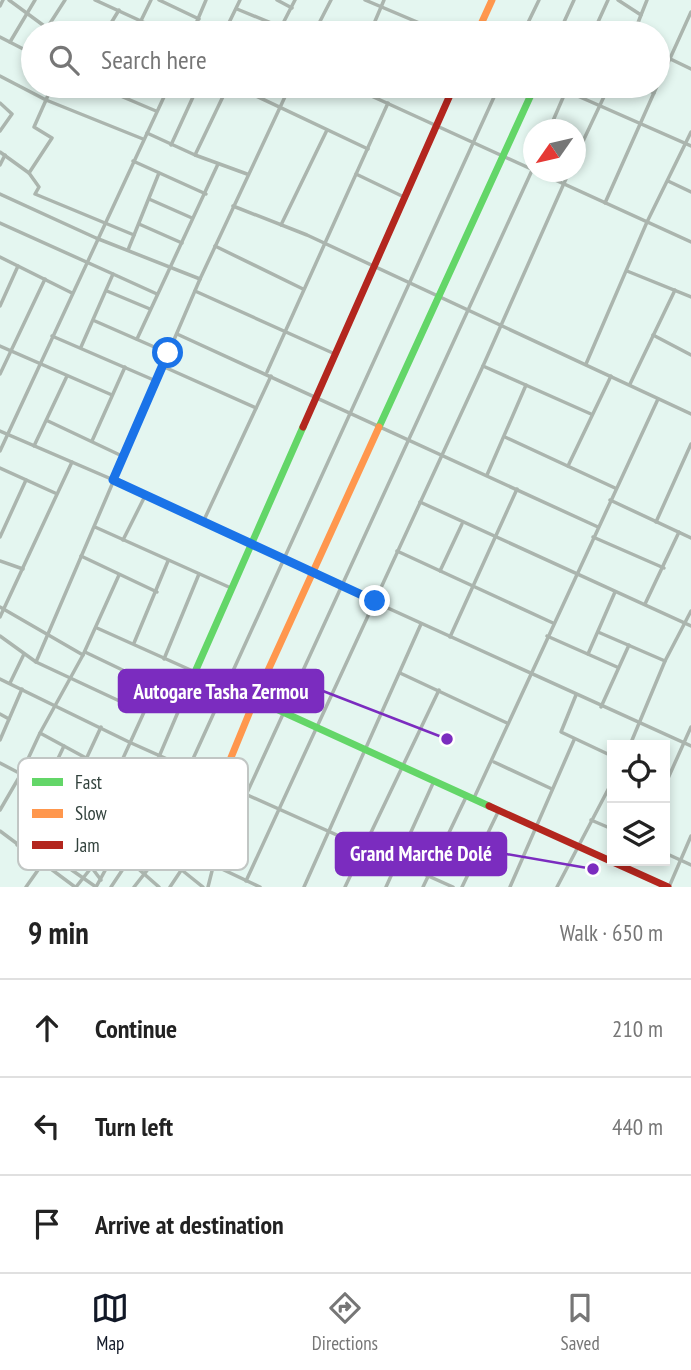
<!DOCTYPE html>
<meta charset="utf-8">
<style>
:root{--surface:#fff;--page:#f2f2f2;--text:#222;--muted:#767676;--line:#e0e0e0;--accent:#111827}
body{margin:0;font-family:"PT Sans Narrow",sans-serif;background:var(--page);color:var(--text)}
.controls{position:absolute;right:21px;bottom:21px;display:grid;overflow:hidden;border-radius:0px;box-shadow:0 4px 10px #0003}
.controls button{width:63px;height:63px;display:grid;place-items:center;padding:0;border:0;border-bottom:2px solid var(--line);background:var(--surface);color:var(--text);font:35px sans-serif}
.compass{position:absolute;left:523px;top:119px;width:63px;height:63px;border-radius:50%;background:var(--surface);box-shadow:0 4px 10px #0003;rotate:236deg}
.stop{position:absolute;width:21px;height:21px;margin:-16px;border:5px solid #1a73e8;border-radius:50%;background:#fff}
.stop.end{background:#1a73e8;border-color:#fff;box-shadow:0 2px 7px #0008}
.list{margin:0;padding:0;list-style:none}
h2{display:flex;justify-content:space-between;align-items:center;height:91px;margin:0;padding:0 28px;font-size:30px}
h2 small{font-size:23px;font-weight:400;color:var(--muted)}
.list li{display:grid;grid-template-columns:46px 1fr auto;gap:21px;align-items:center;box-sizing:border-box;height:98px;padding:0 28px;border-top:2px solid var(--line)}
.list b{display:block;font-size:26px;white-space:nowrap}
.list em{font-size:23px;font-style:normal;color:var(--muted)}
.icon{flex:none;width:38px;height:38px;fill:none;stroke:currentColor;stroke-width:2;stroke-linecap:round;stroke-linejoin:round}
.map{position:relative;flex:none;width:691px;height:887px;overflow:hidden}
.search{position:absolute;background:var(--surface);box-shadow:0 4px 10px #0003;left:21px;right:21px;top:21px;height:77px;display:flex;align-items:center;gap:18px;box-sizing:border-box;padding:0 24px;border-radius:38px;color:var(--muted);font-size:26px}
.sheet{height:385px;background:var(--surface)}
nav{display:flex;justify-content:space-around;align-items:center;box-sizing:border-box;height:98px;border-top:2px solid var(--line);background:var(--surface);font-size:19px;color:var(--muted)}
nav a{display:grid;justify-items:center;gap:4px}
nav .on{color:var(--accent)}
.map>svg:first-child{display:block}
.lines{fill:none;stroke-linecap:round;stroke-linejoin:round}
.street{stroke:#abb5ae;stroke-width:3.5}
.fast{stroke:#63d668;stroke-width:7}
.slow{stroke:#ff974d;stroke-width:7}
.jam{stroke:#b3261e;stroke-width:7}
.route{stroke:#1a73e8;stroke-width:9}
.key{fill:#fff;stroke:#c1c6c4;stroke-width:2}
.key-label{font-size:19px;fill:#31413c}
.leader{fill:none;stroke:#7b2cbf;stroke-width:2.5}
.callout-dot{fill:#7b2cbf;stroke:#fff;stroke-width:2.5}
.callout{fill:#7b2cbf;stroke:#7b2cbf;stroke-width:2.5}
.callout-label{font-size:21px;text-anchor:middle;font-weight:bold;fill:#fff}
</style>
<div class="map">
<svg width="691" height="887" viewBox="0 0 691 887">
<rect width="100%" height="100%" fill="#e4f6f0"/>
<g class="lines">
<g class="street">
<path d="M9,0L47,28L65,0"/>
<path d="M95,0L167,33"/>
<path d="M159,0L199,19"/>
<path d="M277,0L292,8"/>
<path d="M365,0L443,33"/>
<path d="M618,0L641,15L634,33"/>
<path d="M0,6L3,0"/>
<path d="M237,9L281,27"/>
<path d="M641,15L647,0"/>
<path d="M227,29L236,33"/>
<path d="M105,33L119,10"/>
<path d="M135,33L151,0"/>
<path d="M192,33L206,0"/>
<path d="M224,33L240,0"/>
<path d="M278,33L295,0"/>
<path d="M314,33L331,0"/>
<path d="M370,33L384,0"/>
<path d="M523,33L539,0"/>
<path d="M559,33L574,0"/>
<path d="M593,33L608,0"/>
<path d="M0,37L33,54"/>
<path d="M10,42L35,0"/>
<path d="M658,53L691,69"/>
<path d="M0,76L46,100L34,127L52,138L29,173"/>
<path d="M658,85L691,12"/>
<path d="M52,86L46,100L143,139"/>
<path d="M97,86L156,111"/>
<path d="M235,86L368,149"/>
<path d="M277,86L287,91"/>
<path d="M344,86L367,94L691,242"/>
<path d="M555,86L691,146"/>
<path d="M640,86L654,93"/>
<path d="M0,103L12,114L0,131"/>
<path d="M549,130L568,86"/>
<path d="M147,133L195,155L247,174"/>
<path d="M171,145L198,86"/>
<path d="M0,152L29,173L39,187L35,194L134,235"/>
<path d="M195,155L228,86"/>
<path d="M576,156L609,86"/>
<path d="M133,161L206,194"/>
<path d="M0,165L5,155"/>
<path d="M356,174L406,198"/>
<path d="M668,181L691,192"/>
<path d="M0,194L96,238L200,279"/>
<path d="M149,199L192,218"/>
<path d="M605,203L657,86"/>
<path d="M233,206L307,235L691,414"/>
<path d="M0,223L113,274L81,347"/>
<path d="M139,224L182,243"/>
<path d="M281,225L327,130"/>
<path d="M215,246L303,289"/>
<path d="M128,250L159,173"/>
<path d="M0,257L72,293"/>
<path d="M627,271L691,297"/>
<path d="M113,274L157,294"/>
<path d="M107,291L150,309"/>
<path d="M195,291L335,354"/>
<path d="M0,306L18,266"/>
<path d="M95,321L168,353"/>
<path d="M177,334L598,527"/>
<path d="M653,335L691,355"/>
<path d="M52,336L156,381"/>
<path d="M137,339L218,164"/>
<path d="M0,346L112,395"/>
<path d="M586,364L647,222L691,132"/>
<path d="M162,366L256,408"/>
<path d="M483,366L591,414"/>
<path d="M267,372L388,103"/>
<path d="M0,374L45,279"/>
<path d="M630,384L675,290"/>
<path d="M48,421L122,456"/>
<path d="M0,431L174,506L234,538L691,746"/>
<path d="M505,437L615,488"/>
<path d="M92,441L125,367"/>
<path d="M34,446L67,376"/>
<path d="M0,451L169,86"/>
<path d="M568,466L611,376"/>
<path d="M0,468L55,493"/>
<path d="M487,475L526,385"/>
<path d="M610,500L691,538"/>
<path d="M420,502L691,626"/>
<path d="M204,520L271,376"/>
<path d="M656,522L691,444"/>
<path d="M95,527L231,588"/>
<path d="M0,537L26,480"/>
<path d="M593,537L664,568"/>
<path d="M123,540L146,494"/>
<path d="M397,551L553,623"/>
<path d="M81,556L157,592"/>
<path d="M0,561L23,569"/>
<path d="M440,571L462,524"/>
<path d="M119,575L83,655L40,733L21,774L260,887"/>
<path d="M645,604L679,532"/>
<path d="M0,607L83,655"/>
<path d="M0,617L72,462"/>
<path d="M598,632L665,661"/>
<path d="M0,636L36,662"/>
<path d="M547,636L617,667"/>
<path d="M450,637L517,489"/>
<path d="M134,643L168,561"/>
<path d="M85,652L185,700"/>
<path d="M588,654L615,592"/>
<path d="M164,659L199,574"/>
<path d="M400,673L507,723"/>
<path d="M0,679L129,742L453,887"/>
<path d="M10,683L24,654"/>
<path d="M576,695L561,732L612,756"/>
<path d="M601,707L629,645"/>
<path d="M143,712L36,662L200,279L290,86"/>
<path d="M0,714L9,719"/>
<path d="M40,733L86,758"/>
<path d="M0,740L22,689"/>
<path d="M630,745L665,661L691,611"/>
<path d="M494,762L552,789"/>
<path d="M0,763L21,774L0,810"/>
<path d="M665,785L691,727"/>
<path d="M45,786L64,746"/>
<path d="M69,796L101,727"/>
<path d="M474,798L658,399"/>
<path d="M99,811L155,688"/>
<path d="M591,820L612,829"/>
<path d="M79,826L118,851L159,887"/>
<path d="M0,831L75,887"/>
<path d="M23,836L96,887"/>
<path d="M157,838L499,86"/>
<path d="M71,840L101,880"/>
<path d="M17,845L51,790"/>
<path d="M665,853L691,865"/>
<path d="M54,858L71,840L89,806"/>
<path d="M626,868L630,861"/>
<path d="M183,871L203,887"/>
<path d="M246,881L483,366L569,172"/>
<path d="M26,887L43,863"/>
<path d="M76,887L91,868"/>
<path d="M96,887L130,825L195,672L97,628"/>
<path d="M111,887L129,860"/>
<path d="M134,887L167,845"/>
<path d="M170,887L190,857"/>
<path d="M208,887L213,867L534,166"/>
<path d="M304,887L421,624"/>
<path d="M345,887L439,690"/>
<path d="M386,887L434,781"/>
<path d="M423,887L467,795"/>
<path d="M462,887L499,810"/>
<path d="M510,887L574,740"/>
<path d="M557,887L612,782"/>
<path d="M669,887L691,836"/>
</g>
<g class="fast">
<path d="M303,427L195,672L489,806"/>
<path d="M379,427L535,86"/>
</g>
<g class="slow">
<path d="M477,33L492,0"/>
<path d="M184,854L221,782L255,699L379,427"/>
</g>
<g class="jam">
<path d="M303,427L454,86"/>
<path d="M489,806L668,887"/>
</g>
</g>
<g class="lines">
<path class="route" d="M168,353L113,480L375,601"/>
</g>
<rect x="18" y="758" width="230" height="112" rx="10" class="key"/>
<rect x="32" y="778" width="31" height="8" fill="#63d668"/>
<rect x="32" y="809" width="31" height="9" fill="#ff974d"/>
<rect x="32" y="841" width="31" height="8" fill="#b3261e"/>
<g class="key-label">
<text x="75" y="789">Fast</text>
<text x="75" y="820">Slow</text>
<text x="75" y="852">Jam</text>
</g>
<path class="leader" d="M447 739L323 691M593 869L506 854"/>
<g class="callout-dot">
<circle cx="447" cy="739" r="7"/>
<circle cx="593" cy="869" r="7"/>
</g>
<g class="callout">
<rect x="119" y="670" width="204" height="42" rx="7"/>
<rect x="336" y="833" width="170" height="42" rx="7"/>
</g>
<g class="callout-label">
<text x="221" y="699">Autogare Tasha Zermou</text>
<text x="421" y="861">Grand Marché Dolé</text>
</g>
</svg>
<div class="controls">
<button><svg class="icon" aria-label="locate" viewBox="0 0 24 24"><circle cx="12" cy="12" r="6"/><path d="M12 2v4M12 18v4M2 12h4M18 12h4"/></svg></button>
<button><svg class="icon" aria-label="layers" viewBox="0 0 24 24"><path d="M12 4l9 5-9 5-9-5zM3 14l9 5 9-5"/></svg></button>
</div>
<svg class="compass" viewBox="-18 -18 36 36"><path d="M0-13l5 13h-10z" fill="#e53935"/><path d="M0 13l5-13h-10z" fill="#767676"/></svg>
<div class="stop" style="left:168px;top:353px"></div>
<div class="stop end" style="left:375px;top:601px"></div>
<div class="search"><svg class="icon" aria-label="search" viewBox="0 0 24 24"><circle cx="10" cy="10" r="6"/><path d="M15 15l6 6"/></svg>Search here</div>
</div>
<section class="sheet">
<h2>9 min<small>Walk · 650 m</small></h2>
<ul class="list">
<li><svg class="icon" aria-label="ahead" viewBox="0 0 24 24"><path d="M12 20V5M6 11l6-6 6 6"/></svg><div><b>Continue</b></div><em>210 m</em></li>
<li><svg class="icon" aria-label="left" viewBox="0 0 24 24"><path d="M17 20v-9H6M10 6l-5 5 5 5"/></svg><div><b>Turn left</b></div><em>440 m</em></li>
<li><svg class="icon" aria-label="arrive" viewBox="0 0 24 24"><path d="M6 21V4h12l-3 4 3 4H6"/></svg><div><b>Arrive at destination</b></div></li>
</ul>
</section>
<nav>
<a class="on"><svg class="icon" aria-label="map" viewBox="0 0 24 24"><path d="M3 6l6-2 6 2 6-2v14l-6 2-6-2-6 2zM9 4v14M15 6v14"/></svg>Map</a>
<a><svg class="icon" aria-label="directions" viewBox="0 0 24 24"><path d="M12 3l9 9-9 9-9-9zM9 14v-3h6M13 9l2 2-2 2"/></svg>Directions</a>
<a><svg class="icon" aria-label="saved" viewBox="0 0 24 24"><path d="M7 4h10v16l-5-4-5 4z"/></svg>Saved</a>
</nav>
